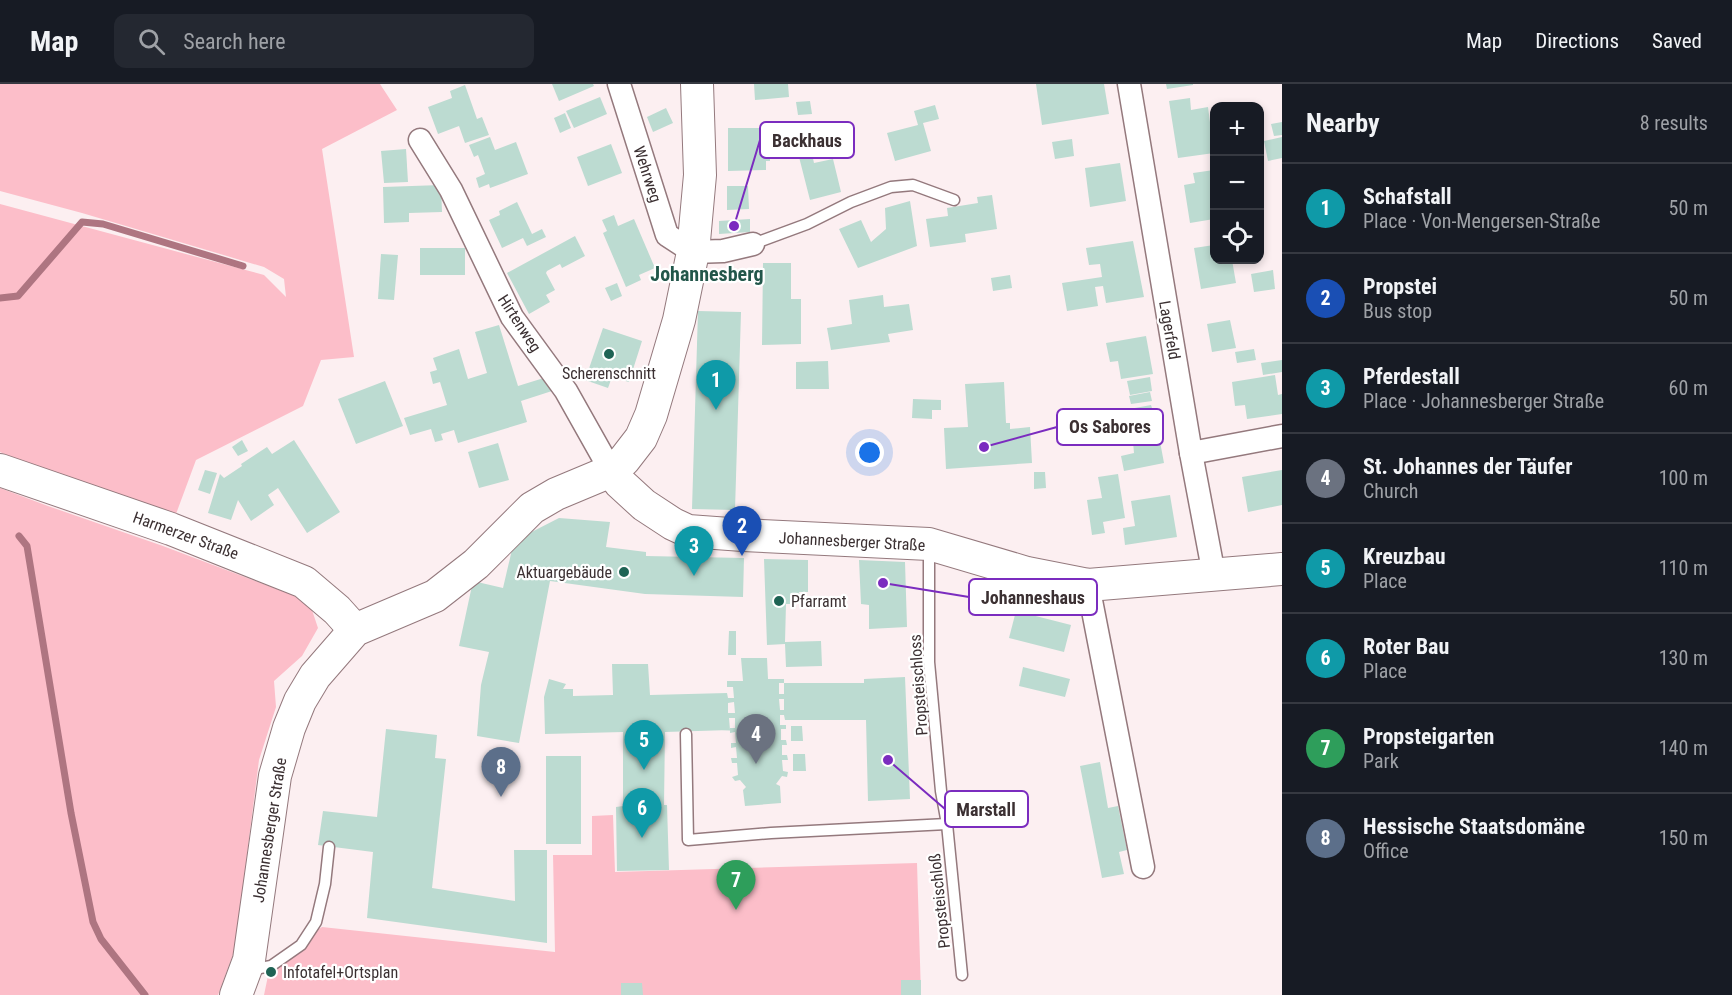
<!DOCTYPE html>
<meta charset="utf-8">
<style>
:root{--surface:#171b24;--page:#242831;--text:#f1f3f6;--muted:#9ea1a6;--line:#363941;--accent:#92b2ad}
body{margin:0;font-family:"Roboto Condensed",sans-serif;background:var(--page);color:var(--text)}
.controls{position:absolute;right:18px;top:18px;display:grid;overflow:hidden;border-radius:12px;box-shadow:0 3px 9px #0003}
.controls button{width:54px;height:54px;display:grid;place-items:center;padding:0;border:0;border-bottom:2px solid var(--line);background:var(--surface);color:var(--text);font:30px sans-serif}
.you{position:absolute;left:870px;top:369px;width:21px;height:21px;margin:-15px;border:4px solid #fff;border-radius:50%;background:#1a73e8;box-shadow:0 0 0 9px #1a73e833}
.badge{display:grid;place-items:center;width:39px;height:39px;border-radius:50%;background:var(--accent);color:#fff;font-size:20px;font-weight:700}
.pin{position:absolute;translate:-50% -50px;filter:drop-shadow(0 2px 3px #0008)}
.pin::after{content:'';position:absolute;top:32px;width:21px;height:18px;background:inherit;clip-path:polygon(0 0,100% 0,50% 100%)}
.list{margin:0;padding:0;list-style:none}
h2{display:flex;justify-content:space-between;align-items:center;height:78px;margin:0;padding:0 24px;font-size:26px}
h2 small{font-size:20px;font-weight:400;color:var(--muted)}
.list li{display:grid;grid-template-columns:39px 1fr auto;gap:18px;align-items:center;box-sizing:border-box;height:90px;padding:0 24px;border-top:2px solid var(--line)}
.list b{display:block;font-size:22px;white-space:nowrap}
.list p{margin:0;font-size:20px;white-space:nowrap;color:var(--muted)}
.list em{font-size:20px;font-style:normal;color:var(--muted)}
.icon{flex:none;width:33px;height:33px;fill:none;stroke:currentColor;stroke-width:2;stroke-linecap:round;stroke-linejoin:round}
.map{position:relative;flex:none;width:1282px;height:911px;overflow:hidden}
header{display:flex;align-items:center;gap:36px;box-sizing:border-box;height:84px;padding:0 30px;background:var(--surface);border-bottom:2px solid var(--line)}
header strong{font-size:28px}
nav{display:flex;gap:33px;margin-inline-start:auto;font-size:21px}
.search{width:420px;height:54px;background:var(--page);display:flex;align-items:center;gap:15px;box-sizing:border-box;padding:0 21px;border-radius:12px;color:var(--muted);font-size:22px}
main{display:flex}
aside{flex:1;background:var(--surface)}
.map>svg:first-child{display:block}
.green{fill:#fcbec9}
.lines{fill:none;stroke-linecap:round;stroke-linejoin:round}
.stream{stroke:#ae7581;stroke-width:7}
.building{fill:#bcdbd1;fill-rule:evenodd}
.lane-casing{stroke:#94797d;stroke-width:13}
.street-casing{stroke:#94797d;stroke-width:25}
.secondary-casing{stroke:#94797d;stroke-width:34}
.lane{stroke:#fff;stroke-width:10}
.street{stroke:#fff;stroke-width:22}
.secondary{stroke:#fff;stroke-width:32}
.poi-dot{fill:#1e6354;stroke:#fff;stroke-width:2}
.labels{text-anchor:middle;stroke-width:4.5;stroke-linejoin:round;paint-order:stroke}
.street-label{font-size:16px;fill:#3b3032;stroke:#fff}
.poi-label{font-size:16px;fill:#3b3032;stroke:#fff;text-anchor:start}
.quarter-label{font-size:20px;font-weight:bold;fill:#22564a;stroke:#fff}
.leader{fill:none;stroke:#7b2cbf;stroke-width:2}
.callout-dot{fill:#7b2cbf;stroke:#fff;stroke-width:2}
.callout{fill:#fff;stroke:#7b2cbf;stroke-width:2}
.callout-label{font-size:18px;text-anchor:middle;font-weight:bold;fill:#3b3032}
</style>
<header>
<strong>Map</strong>
<div class="search"><svg class="icon" aria-label="search" viewBox="0 0 24 24"><circle cx="10" cy="10" r="6"/><path d="M15 15l6 6"/></svg>Search here</div>
<nav><a>Map</a><a>Directions</a><a>Saved</a></nav>
</header>
<main>
<div class="map">
<svg width="1282" height="911" viewBox="0 0 1282 911">
<rect width="100%" height="100%" fill="#fceff1"/>
<g class="green">
<path d="M0,0H380L397,26L322,65L354,273L321,276L303,322L196,376L176,430L32,382L0,368V120L264,191L286,213L284,195L264,183L82,129L0,107Z"/>
<path d="M0,404L48,422L163,462L295,512L312,526L318,544L302,572L274,597L276,623L259,676L235,865L218,911H0Z"/>
<path d="M613,731L615,788L917,779L921,911H264L269,887L284,868L322,843L555,868L553,771H592V732Z"/>
</g>
<g class="lines">
<g class="stream">
<path d="M0,214L18,212L82,138L103,140L243,182"/>
<path d="M19,452L27,462L71,729L93,838L101,855L145,911"/>
</g>
</g>
<g class="building">
<path d="M552,0H593L594,2L559,17Z"/>
<path d="M754,0H788L789,13L755,16Z"/>
<path d="M1036,0H1104L1109,30L1042,41Z"/>
<path d="M1166,0H1193V1L1167,5Z"/>
<path d="M465,1L477,35L482,33L489,51L465,59L459,42L438,50L428,23L452,14L450,7Z"/>
<path d="M600,13L607,30L574,44L566,27Z"/>
<path d="M1190,14L1191,26L1208,23L1214,69L1178,74L1169,17Z"/>
<path d="M810,17L812,30L798,31L796,18Z"/>
<path d="M935,21L939,35L923,39L931,67L895,77L887,49L918,41L914,27Z"/>
<path d="M666,24L673,39L653,48L647,33Z"/>
<path d="M565,29L571,44L560,49L554,34Z"/>
<path d="M1282,38V51L1274,52L1271,40Z"/>
<path d="M728,44H770V77H766V86L728,87Z"/>
<path d="M490,53L495,66L516,58L528,90L490,104L489,100L479,104L476,94L485,90L478,71L474,73L469,61Z"/>
<path d="M1282,53V74L1268,77L1264,57Z"/>
<path d="M1072,55L1074,72L1055,75L1052,58Z"/>
<path d="M611,60L622,89L588,102L577,73Z"/>
<path d="M406,65L408,98L384,99L381,67Z"/>
<path d="M812,70L814,79L833,75L841,108L810,116L799,73Z"/>
<path d="M1120,79L1126,117L1090,123L1085,84Z"/>
<path d="M1214,86L1213,100L1214,135L1190,139L1184,101L1195,99L1193,89Z"/>
<path d="M441,101L442,128L409,129V138L384,139L383,103Z"/>
<path d="M727,102H748L749,125L727,126Z"/>
<path d="M992,111L997,145L965,150L966,158L930,163L926,135L948,132L947,124L978,119L977,113Z"/>
<path d="M910,117L917,162L858,184L839,145L861,136L871,158L886,145L885,124Z"/>
<path d="M517,118L532,150L542,145L546,153L527,162L523,154L502,164L489,136L500,131L499,127Z"/>
<path d="M614,131L618,142L634,135L655,184L639,191L641,196L626,203L603,149L607,147L602,136Z"/>
<path d="M750,135V148L719,150V137Z"/>
<path d="M575,152L585,172L562,184L560,180L547,187L546,189L555,206L546,211L550,218L529,230L507,189Z"/>
<path d="M1133,157L1144,213L1106,219L1103,202L1095,203L1098,222L1067,227L1062,199L1102,193L1100,180L1089,181L1086,164Z"/>
<path d="M1214,161V176H1232L1236,199L1201,205L1194,164Z"/>
<rect x="420" y="164" width="45" height="27"/>
<path d="M381,170L398,171L394,216L378,215Z"/>
<path d="M763,179H791V215H801V260L762,261Z"/>
<path d="M1273,186L1275,205L1254,208L1251,190Z"/>
<path d="M1010,191L1012,204L993,207L991,194Z"/>
<path d="M617,199L622,212L611,217L605,204Z"/>
<path d="M883,211L884,223L909,220L913,246L888,250L890,258L831,266L827,244L852,240L849,216Z"/>
<path d="M698,227L741,228L735,426L692,425Z"/>
<path d="M1230,236L1236,264L1212,268L1207,240Z"/>
<path d="M499,241L518,302L547,293L552,307L521,317L527,338L458,359L454,346L441,350L443,356L435,358L431,345L410,351L404,334L447,321L440,298L433,300L430,288L437,286L433,274L459,265L468,295L487,289L475,248Z"/>
<path d="M603,244L642,257L629,298L612,293L608,304L585,296Z"/>
<path d="M1146,252L1153,290L1121,295L1118,277L1110,278L1106,259Z"/>
<path d="M1254,265L1256,276L1237,279L1235,268Z"/>
<path d="M1282,276V288L1263,291L1261,279Z"/>
<path d="M828,277L829,305H796V278Z"/>
<path d="M1275,291L1278,311L1282,310V330L1247,335L1245,321L1235,322L1232,298Z"/>
<path d="M1150,293L1152,307L1130,311L1127,297Z"/>
<path d="M385,297L403,342L356,360L338,315Z"/>
<path d="M1004,298L1006,339H1010V345L1030,343L1032,379L946,385L944,344L968,343L965,300Z"/>
<path d="M1150,308L1152,317L1131,320L1129,312Z"/>
<path d="M913,315L941,316V326H932V335L912,334Z"/>
<path d="M1151,321L1156,336L1164,379L1124,387L1121,372L1134,369L1133,358L1129,359L1124,326Z"/>
<path d="M242,356L248,367L238,372L232,363Z"/>
<path d="M294,356L340,428L307,449L278,404L268,411L274,421L251,437L238,416L231,436L208,429L220,390L224,394L242,382L241,380L267,363L272,370Z"/>
<path d="M498,359L509,396L479,404L468,368Z"/>
<path d="M205,386L217,389L210,410L198,406Z"/>
<path d="M1282,386V421L1248,428L1242,393Z"/>
<path d="M1034,388H1045L1046,404L1034,405Z"/>
<path d="M1118,390L1125,434L1103,438L1105,449L1092,451L1087,416L1102,414L1098,393Z"/>
<path d="M1170,411L1177,453L1125,461L1123,444L1135,442L1131,417Z"/>
<path d="M559,434L610,438L606,463L646,468V472L744,474L743,513L645,510L550,497L519,659L477,652L481,601L489,568L459,562L473,497L503,504L514,457Z"/>
<path d="M764,475L808,476V508H799L800,513H792V520H786L785,558L821,557L822,582L786,583L785,560L767,561Z"/>
<path d="M859,476L905,478L907,543L869,545V521L861,520Z"/>
<path d="M1016,527L1071,541L1064,568L1009,554Z"/>
<path d="M729,547H736V571H728Z"/>
<path d="M741,574H767L768,595H784V599H779V610H784V599H864V595L905,593L910,715L868,717L866,636H785L784,631H780V641H786V645H781V656H786L787,661H782V671H787L788,676H782L783,687L788,688L787,693L782,692L776,700L780,702L781,719L745,722L743,706L746,703L740,696L735,697L732,693L738,691L737,679H732L731,674H737L736,663L731,664V659H736L735,648L730,649V644H735V634H729L730,646L665,648L664,721H667L669,786L617,787L616,723L623,722V648L545,650L544,613L549,595L566,600L563,605H573V612L613,611L612,580H648L650,611L727,609L728,614H734L733,603H727V597H743ZM779,615H784V626H780ZM734,618L735,629H728V619Z"/>
<path d="M1023,583L1070,595L1065,613L1019,602Z"/>
<path d="M791,642H802L803,657H791Z"/>
<path d="M386,645L437,651L435,674L446,675L432,804L515,817L514,766H547V859L367,834L373,768L318,761L323,727L377,733Z"/>
<path d="M793,670H805L806,687H793Z"/>
<rect x="546" y="672" width="35" height="88"/>
<path d="M1100,678L1108,724L1118,722L1127,766L1119,768L1124,790L1102,794L1080,682Z"/>
<rect x="901" y="896" width="20" height="15"/>
<path d="M621,899H642L643,911H621Z"/>
</g>
<g class="lines">
<g class="lane-casing">
<g id="lane">
<path d="M753,160L807,140L851,118L891,103L913,101L954,116"/>
<path d="M929,464V578L941,707L947,740L962,891"/>
<path d="M686,650L688,756L771,749L947,740"/>
<path d="M249,886L271,882L301,861L316,838L325,800L329,763"/>
</g>
</g>
<g class="street-casing">
<g id="street">
<path d="M619,0L667,151L693,168L723,167L753,160"/>
<path d="M1129,0L1191,369L1214,491"/>
<path d="M420,56L451,106L512,233L566,307L611,387"/>
<path d="M1191,369L1282,352"/>
<path d="M1088,501L1143,783"/>
</g>
</g>
<g class="secondary-casing">
<g id="secondary">
<path d="M0,386L171,445L304,498L337,526L355,546"/>
<path d="M611,387L620,399L644,421L673,440L688,447L743,451L929,460L1027,489L1088,501L1282,485"/>
<path d="M236,911L249,876L275,692L289,644L300,617L315,592L355,546L435,512L476,480L532,424L556,410L611,387L624,376L641,354L651,331L679,236L693,168L700,91L697,0"/>
</g>
</g>
<use href="#lane" class="lane"/>
<use href="#street" class="street"/>
<use href="#secondary" class="secondary"/>
</g>
<g class="poi-dot">
<circle cx="609" cy="270" r="6"/>
<circle cx="624" cy="488" r="6"/>
<circle cx="779" cy="517" r="6"/>
<circle cx="271" cy="888" r="6"/>
</g>
<g class="labels">
<g class="street-label">
<text transform="translate(648 90) rotate(72)" y="6">Wehrweg</text>
<text transform="translate(520 239) rotate(57)" y="6">Hirtenweg</text>
<text transform="translate(1170 246) rotate(80)" y="6">Lagerfeld</text>
<text transform="translate(186 451) rotate(20)" y="6">Harmerzer Straße</text>
<text transform="translate(852 457) rotate(3)" y="6">Johannesberger Straße</text>
<text transform="translate(918 601) rotate(-94)" y="6">Propsteischloss</text>
<text transform="translate(269 746) rotate(-81)" y="6">Johannesberger Straße</text>
<text transform="translate(939 817) rotate(-96)" y="6">Propsteischloß</text>
</g>
<g class="poi-label">
<text x="609" y="295" text-anchor="middle">Scherenschnitt</text>
<text x="612" y="494" text-anchor="end">Aktuargebäude</text>
<text x="791" y="523">Pfarramt</text>
<text x="283" y="894">Infotafel+Ortsplan</text>
</g>
<g class="quarter-label">
<text x="707" y="197">Johannesberg</text>
</g>
</g>
<path class="leader" d="M734 142L760 56M984 363L1057 343M883 499L969 513M888 676L945 725"/>
<g class="callout-dot">
<circle cx="734" cy="142" r="6"/>
<circle cx="984" cy="363" r="6"/>
<circle cx="883" cy="499" r="6"/>
<circle cx="888" cy="676" r="6"/>
</g>
<g class="callout">
<rect x="760" y="38" width="94" height="36" rx="6"/>
<rect x="1057" y="325" width="106" height="36" rx="6"/>
<rect x="969" y="495" width="128" height="36" rx="6"/>
<rect x="945" y="707" width="83" height="36" rx="6"/>
</g>
<g class="callout-label">
<text x="807" y="63">Backhaus</text>
<text x="1110" y="349">Os Sabores</text>
<text x="1033" y="520">Johanneshaus</text>
<text x="986" y="732">Marstall</text>
</g>
</svg>
<div class="controls">
<button>+</button>
<button>−</button>
<button><svg class="icon" aria-label="locate" viewBox="0 0 24 24"><circle cx="12" cy="12" r="6"/><path d="M12 2v4M12 18v4M2 12h4M18 12h4"/></svg></button>
</div>
<div class="you"></div>
<div class="pin badge" style="left:716px;top:326px;background:#0f9aa8">1</div>
<div class="pin badge" style="left:742px;top:472px;background:#1a4fb4">2</div>
<div class="pin badge" style="left:694px;top:492px;background:#0f9aa8">3</div>
<div class="pin badge" style="left:756px;top:680px;background:#6b7280">4</div>
<div class="pin badge" style="left:644px;top:686px;background:#0f9aa8">5</div>
<div class="pin badge" style="left:642px;top:754px;background:#0f9aa8">6</div>
<div class="pin badge" style="left:736px;top:826px;background:#2e9e5b">7</div>
<div class="pin badge" style="left:501px;top:713px;background:#5c6f8a">8</div>
</div>
<aside>
<h2>Nearby<small>8 results</small></h2>
<ul class="list">
<li><span class="badge" style="background:#0f9aa8">1</span><div><b>Schafstall</b><p>Place · Von-Mengersen-Straße</p></div><em>50 m</em></li>
<li><span class="badge" style="background:#1a4fb4">2</span><div><b>Propstei</b><p>Bus stop</p></div><em>50 m</em></li>
<li><span class="badge" style="background:#0f9aa8">3</span><div><b>Pferdestall</b><p>Place · Johannesberger Straße</p></div><em>60 m</em></li>
<li><span class="badge" style="background:#6b7280">4</span><div><b>St. Johannes der Täufer</b><p>Church</p></div><em>100 m</em></li>
<li><span class="badge" style="background:#0f9aa8">5</span><div><b>Kreuzbau</b><p>Place</p></div><em>110 m</em></li>
<li><span class="badge" style="background:#0f9aa8">6</span><div><b>Roter Bau</b><p>Place</p></div><em>130 m</em></li>
<li><span class="badge" style="background:#2e9e5b">7</span><div><b>Propsteigarten</b><p>Park</p></div><em>140 m</em></li>
<li><span class="badge" style="background:#5c6f8a">8</span><div><b>Hessische Staatsdomäne</b><p>Office</p></div><em>150 m</em></li>
</ul>
</aside>
</main>
